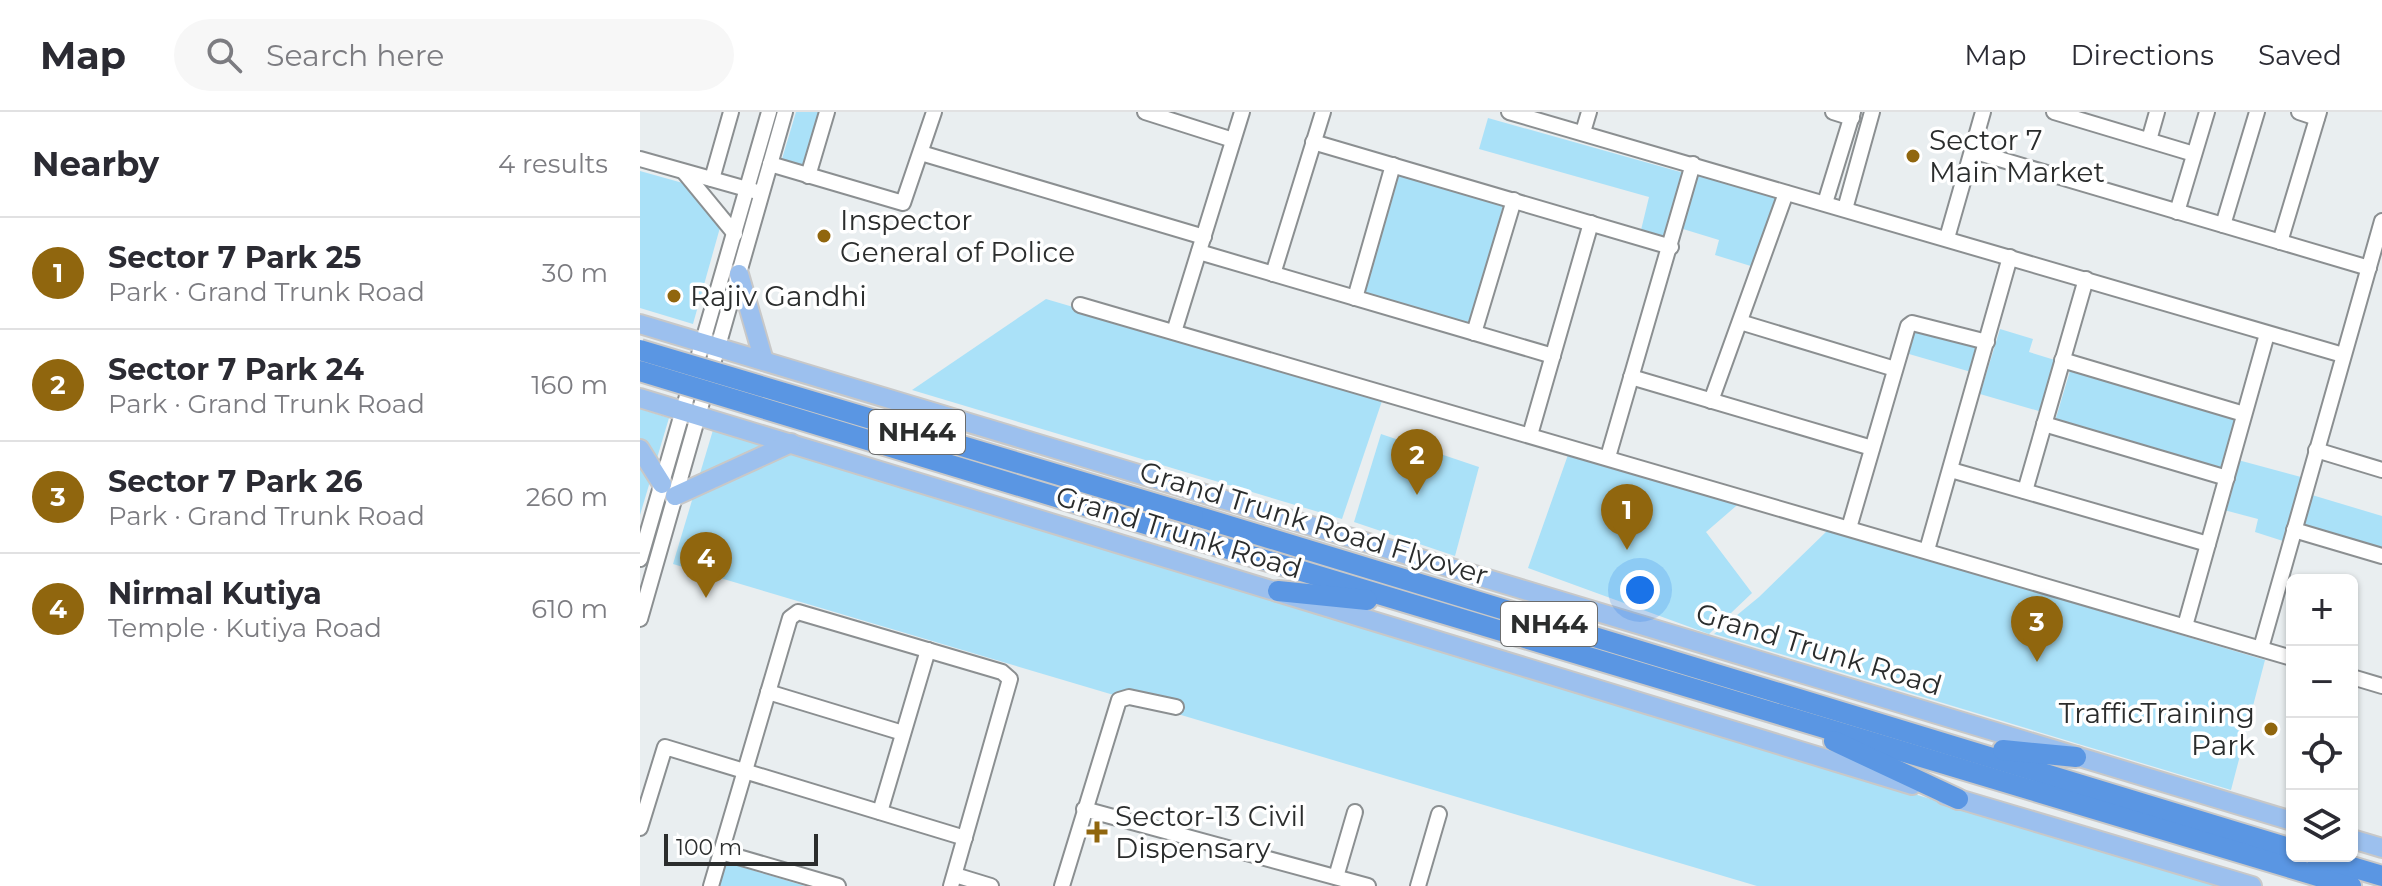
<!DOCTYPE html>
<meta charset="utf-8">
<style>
:root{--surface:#fff;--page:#f7f7f7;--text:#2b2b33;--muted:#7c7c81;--line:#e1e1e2;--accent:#90660e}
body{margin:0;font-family:Montserrat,sans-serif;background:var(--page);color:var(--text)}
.controls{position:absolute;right:24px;bottom:24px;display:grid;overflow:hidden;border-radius:12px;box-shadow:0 2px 6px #0004}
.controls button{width:72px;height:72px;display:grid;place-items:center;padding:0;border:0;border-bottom:2px solid var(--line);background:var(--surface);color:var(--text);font:40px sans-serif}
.scale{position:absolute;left:24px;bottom:20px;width:154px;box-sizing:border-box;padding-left:8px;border:4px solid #2b2d2d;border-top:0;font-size:22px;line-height:28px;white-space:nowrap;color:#2b2d2d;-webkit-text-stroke:6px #fff;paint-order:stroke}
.you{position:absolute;left:1000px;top:478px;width:28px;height:28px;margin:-20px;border:6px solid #fff;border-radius:50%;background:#1a73e8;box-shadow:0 0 0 12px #1a73e833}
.badge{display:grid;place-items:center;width:52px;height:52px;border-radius:50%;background:var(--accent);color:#fff;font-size:26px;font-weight:700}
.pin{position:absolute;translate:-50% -66px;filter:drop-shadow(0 2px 4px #0008)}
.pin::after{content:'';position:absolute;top:42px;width:28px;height:24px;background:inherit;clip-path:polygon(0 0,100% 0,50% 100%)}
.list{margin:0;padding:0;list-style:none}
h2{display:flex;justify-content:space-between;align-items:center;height:104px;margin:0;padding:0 32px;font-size:34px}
h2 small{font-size:26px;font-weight:400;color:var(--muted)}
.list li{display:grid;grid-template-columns:52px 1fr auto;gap:24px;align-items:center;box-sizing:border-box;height:112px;padding:0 32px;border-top:2px solid var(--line)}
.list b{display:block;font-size:30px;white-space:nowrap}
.list p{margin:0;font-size:26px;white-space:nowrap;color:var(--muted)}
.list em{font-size:26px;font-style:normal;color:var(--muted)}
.icon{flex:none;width:44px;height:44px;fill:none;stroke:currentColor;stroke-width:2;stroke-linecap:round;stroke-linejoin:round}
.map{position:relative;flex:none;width:1742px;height:774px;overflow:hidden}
header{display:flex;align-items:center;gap:48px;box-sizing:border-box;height:112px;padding:0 40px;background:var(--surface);border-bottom:2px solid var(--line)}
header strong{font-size:38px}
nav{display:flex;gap:44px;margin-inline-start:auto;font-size:28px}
.search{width:560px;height:72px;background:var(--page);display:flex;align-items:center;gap:20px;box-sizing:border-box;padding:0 28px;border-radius:44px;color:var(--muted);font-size:30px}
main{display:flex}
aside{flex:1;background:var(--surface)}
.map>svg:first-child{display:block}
.green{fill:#aae1f8}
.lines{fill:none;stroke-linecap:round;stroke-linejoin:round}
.minor-casing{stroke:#8b8f91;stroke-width:18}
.major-casing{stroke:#c8c8c8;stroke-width:22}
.highway-casing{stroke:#c8c8c8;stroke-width:24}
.minor{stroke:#fff;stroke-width:14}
.major{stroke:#9cc0ee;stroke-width:18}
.highway{stroke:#5a96e3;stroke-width:20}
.highway-bridge-casing{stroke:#c8c8c8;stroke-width:24;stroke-linecap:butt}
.highway-bridge{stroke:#5a96e3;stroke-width:20}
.poi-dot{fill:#90660e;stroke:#fff;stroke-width:3}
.labels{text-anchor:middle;stroke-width:7;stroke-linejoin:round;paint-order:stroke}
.shield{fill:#fff;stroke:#6b6c6c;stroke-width:2}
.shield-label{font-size:26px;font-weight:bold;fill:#2b2d2d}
.poi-label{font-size:28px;fill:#2b2d2d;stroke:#fff;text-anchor:start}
.street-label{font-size:28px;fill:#2b2d2d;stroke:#fff}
</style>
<header>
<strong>Map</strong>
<div class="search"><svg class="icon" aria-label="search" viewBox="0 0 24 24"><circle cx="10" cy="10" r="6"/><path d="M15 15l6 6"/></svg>Search here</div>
<nav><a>Map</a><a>Directions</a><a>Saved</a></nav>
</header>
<main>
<aside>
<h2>Nearby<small>4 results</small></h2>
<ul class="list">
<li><span class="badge">1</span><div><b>Sector 7 Park 25</b><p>Park · Grand Trunk Road</p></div><em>30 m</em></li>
<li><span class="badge">2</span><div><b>Sector 7 Park 24</b><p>Park · Grand Trunk Road</p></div><em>160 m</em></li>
<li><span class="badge">3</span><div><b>Sector 7 Park 26</b><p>Park · Grand Trunk Road</p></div><em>260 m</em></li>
<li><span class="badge">4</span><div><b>Nirmal Kutiya</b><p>Temple · Kutiya Road</p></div><em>610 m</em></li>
</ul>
</aside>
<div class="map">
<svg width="1742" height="774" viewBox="0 0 1742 774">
<rect width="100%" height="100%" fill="#e9eef0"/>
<g class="green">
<path d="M156,0H180L165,54L142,47Z"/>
<path d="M848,6L1044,61L1026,125L1001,118L1009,85L839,37Z"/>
<path d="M0,59L50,73L81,112L53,212L0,196Z"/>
<path d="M1058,60L1140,84L1114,155L1075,143L1079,128L1043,117Z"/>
<path d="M757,63L863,94L830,212L723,181Z"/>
<path d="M406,187L743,286L702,407L272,278Z"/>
<path d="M1277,212L1339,230L1331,260L1269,242Z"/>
<path d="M1360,217L1393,227L1389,240L1418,249L1402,300L1340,282Z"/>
<path d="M1430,259L1595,307L1580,357L1415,309Z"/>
<path d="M0,297L29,306L0,403Z"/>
<path d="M73,318L1578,774H1117L33,452Z"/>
<path d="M741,322L839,355L815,444L714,410Z"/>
<path d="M929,340L1103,388L1066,420L1112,481L1069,522L888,456Z"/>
<path d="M1598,348L1661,365L1643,429L1615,420L1618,407L1584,398Z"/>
<path d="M1672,383L1742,404V438L1662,415Z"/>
<path d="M1188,418L1625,548L1591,678L1074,522L1119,485Z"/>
<path d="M85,750L165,774H78Z"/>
</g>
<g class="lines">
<g class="minor-casing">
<g id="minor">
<path d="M505,0L593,28"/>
<path d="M869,0L1703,243"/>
<path d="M1193,0L1212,6"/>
<path d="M1414,0L1554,42"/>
<path d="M1659,0L1677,6"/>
<path d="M943,20L949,0"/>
<path d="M1509,28L1517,0"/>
<path d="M673,30L1031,135"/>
<path d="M1332,39L1729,156"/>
<path d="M281,41L564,125"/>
<path d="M0,47L114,79"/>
<path d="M130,52L263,91L294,0"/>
<path d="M44,60L95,122"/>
<path d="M168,64L187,0"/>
<path d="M72,67L91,0"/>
<path d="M1185,91L1213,0"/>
<path d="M1205,97L1232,0"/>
<path d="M1537,100L1567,0"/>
<path d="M1583,113L1617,0"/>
<path d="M1307,126L1343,0"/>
<path d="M1640,130L1679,0"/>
<path d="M559,140L913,244"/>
<path d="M633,162L683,0"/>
<path d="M715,186L753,53"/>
<path d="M440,193L1652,546"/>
<path d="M1100,210L1255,257"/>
<path d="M534,220L602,0"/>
<path d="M834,221L874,88"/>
<path d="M1422,248L1604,302"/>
<path d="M991,265L1232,336"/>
<path d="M1071,289L1146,81"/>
<path d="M1404,312L1587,366"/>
<path d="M890,323L951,111"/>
<path d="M1676,338L1742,358"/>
<path d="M968,345L1053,52"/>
<path d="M1311,358L1568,432"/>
<path d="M1385,379L1446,167"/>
<path d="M1209,416L1268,214L1272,211L1347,230"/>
<path d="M1654,418L1742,444"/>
<path d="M1287,438L1370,145"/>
<path d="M0,447L129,0"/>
<path d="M0,507L145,0"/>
<path d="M1545,514L1627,222"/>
<path d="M1621,536L1742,109"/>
<path d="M1712,565L1742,574"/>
<path d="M128,580L263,621"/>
<path d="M444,697L728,774"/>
<path d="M240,700L288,538"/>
<path d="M0,716L25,635L325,726"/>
<path d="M81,740L198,774"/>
<path d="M315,763L351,774"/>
<path d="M696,765L715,700"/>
<path d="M71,774L150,506L158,500L362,560L370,567L311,774"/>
<path d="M422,774L479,588L489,585L536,595"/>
<path d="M778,774L799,702"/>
</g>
</g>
<g class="major-casing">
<g id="major">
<path d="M99,162L124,249"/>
<path d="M0,212L1652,709"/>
<path d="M0,286L1272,673"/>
<path d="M0,337L22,372"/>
<path d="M35,384L151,331"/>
<path d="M1305,683L1612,774"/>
<path d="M1712,727L1742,736"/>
</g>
</g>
<g class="highway-casing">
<g id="highway">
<path d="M553,403L1652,737"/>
<path d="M545,424L1711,774"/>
<path d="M638,479L727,488"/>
<path d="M1194,629L1318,687"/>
<path d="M1363,638L1436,645"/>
<path d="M1675,744L1742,764"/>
</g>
</g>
<use href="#minor" class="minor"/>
<use href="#major" class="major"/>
<use href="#highway" class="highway"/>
<g class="highway-bridge-casing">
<g id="highway-bridge">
<path d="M0,238L553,403"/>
<path d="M0,259L545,424"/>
</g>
</g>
<use href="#highway-bridge" class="highway-bridge"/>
</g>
<g class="poi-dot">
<circle cx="1273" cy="44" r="8"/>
<circle cx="184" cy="124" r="8"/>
<circle cx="34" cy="184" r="8"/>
<circle cx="1631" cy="617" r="8"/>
<path d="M453 708h8v8h8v8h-8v8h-8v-8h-8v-8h8z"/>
</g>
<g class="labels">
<g class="shield">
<rect x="229" y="298" width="96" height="44" rx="6"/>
<rect x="861" y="490" width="96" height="44" rx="6"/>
</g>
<g class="shield-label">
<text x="277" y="329">NH44</text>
<text x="909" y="521">NH44</text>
</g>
<g class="poi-label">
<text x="1289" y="38">Sector 7<tspan x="1289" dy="32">Main Market</tspan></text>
<text x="200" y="118">Inspector<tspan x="200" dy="32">General of Police</tspan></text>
<text x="50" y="194">Rajiv Gandhi</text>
<text x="1615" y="611" text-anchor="end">TrafficTraining<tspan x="1615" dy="32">Park</tspan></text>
<text x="475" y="714">Sector-13 Civil<tspan x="475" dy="32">Dispensary</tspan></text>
</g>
<g class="street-label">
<text transform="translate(674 411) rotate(17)" y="10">Grand Trunk Road Flyover</text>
<text transform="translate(539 420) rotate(17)" y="10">Grand Trunk Road</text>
<text transform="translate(1179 537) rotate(17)" y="10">Grand Trunk Road</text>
</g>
</g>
</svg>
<div class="controls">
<button>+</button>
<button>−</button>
<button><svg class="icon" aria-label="locate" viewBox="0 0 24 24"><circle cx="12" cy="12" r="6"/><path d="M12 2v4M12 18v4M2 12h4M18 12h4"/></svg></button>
<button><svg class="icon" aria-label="layers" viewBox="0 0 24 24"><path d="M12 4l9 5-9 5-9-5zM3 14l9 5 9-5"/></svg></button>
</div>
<div class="scale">100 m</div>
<div class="you"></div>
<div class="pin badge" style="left:987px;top:438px">1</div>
<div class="pin badge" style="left:777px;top:383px">2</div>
<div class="pin badge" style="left:1397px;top:550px">3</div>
<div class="pin badge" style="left:66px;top:486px">4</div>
</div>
</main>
